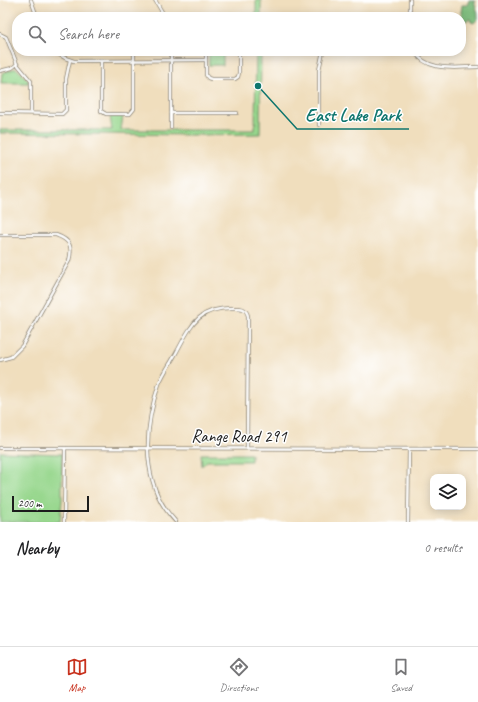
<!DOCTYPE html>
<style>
:root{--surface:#fff;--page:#f2f2f2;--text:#202124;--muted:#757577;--line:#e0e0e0;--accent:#c8321e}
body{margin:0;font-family:Caveat,sans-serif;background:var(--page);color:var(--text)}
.controls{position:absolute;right:12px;bottom:12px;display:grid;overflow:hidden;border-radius:8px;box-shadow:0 2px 10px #0003}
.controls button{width:36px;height:36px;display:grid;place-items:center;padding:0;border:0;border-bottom:1px solid var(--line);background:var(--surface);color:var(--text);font:20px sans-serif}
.scale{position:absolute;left:12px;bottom:10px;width:77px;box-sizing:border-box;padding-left:4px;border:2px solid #1c1c1c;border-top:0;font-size:11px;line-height:14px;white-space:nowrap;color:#1c1c1c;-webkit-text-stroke:3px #fff;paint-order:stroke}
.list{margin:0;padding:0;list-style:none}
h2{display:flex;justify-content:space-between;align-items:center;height:52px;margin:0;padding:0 16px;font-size:17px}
h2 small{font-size:13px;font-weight:400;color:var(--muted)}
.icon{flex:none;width:22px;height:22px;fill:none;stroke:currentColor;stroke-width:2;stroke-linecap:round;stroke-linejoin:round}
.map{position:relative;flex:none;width:478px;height:522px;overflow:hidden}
.search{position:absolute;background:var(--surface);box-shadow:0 2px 10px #0003;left:12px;right:12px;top:12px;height:44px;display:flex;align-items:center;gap:10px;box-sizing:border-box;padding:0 14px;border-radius:16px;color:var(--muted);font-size:15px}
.sheet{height:124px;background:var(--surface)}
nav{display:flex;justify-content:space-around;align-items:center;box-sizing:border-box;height:56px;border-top:1px solid var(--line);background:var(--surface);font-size:11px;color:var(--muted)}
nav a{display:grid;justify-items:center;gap:2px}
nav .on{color:var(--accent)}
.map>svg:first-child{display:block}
.green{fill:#97d78d;stroke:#5a7a54}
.forest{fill:#79b878;stroke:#4a6a4a}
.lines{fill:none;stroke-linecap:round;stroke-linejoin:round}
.minor-casing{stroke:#867d6c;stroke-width:4}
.minor{stroke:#fff;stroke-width:2.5}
.labels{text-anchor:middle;stroke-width:3;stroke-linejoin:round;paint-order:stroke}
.street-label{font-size:17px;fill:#1c1c1c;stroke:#fff}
.leader{fill:none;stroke:#0f766e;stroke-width:1.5}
.callout-dot{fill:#0f766e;stroke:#fff;stroke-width:1.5}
.callout-label{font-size:18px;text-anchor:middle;font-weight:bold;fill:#0f766e;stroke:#fff;stroke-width:3;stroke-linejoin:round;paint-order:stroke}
</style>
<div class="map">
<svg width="478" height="522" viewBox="0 0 478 522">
<rect width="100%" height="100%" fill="#fff"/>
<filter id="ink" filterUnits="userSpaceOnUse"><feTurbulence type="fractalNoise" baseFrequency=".025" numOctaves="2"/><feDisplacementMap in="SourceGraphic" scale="8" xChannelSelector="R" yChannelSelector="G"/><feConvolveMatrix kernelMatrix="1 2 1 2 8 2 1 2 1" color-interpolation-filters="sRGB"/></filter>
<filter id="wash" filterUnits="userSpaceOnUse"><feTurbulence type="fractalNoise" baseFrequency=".012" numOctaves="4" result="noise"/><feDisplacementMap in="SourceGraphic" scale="16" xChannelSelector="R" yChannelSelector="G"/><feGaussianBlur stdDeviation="0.9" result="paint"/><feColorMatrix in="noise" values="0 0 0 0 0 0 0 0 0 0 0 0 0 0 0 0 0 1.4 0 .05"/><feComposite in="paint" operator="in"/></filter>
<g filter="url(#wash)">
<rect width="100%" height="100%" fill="#f0debd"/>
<g class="green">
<rect x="256" y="0" width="5" height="17"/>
<path d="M256,51H261L260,134L198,135L0,133V130H112L110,116H123L121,130H255Z"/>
<rect x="209" y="52" width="14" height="13"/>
<path d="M16,68L28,80L29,83H1L2,73Z"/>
<path d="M0,452L62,454V500L60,522H0Z"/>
<path d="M201,454H251V461H207L202,466Z"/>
</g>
<path class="forest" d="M469,0H474C476,9 478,9 478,19L474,23L471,22L470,19L466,21L462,18L461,12L462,5H467Z"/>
</g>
<g filter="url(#ink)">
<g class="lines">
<g class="minor-casing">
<g id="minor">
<path d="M31,0L37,17"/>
<path d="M155,0L165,17"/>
<path d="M410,17V0"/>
<path d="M0,34L6,37L17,64L31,81V113"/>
<path d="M53,51L65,58L74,61L206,60"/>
<path d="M171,51V128"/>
<path d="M206,51V75L208,78L211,79H235L238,77L239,73V51"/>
<path d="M414,51C428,73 456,67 478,67"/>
<path d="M101,61V111L106,114H130L134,109V51"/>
<path d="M0,71L12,68L17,64"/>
<path d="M0,113L62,114L66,110V79L70,60"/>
<path d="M171,113H237"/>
<path d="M319,125V70L323,51"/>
<path d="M0,235H56C70,240 73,246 69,261L22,346L11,357L0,360"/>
<path d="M0,448L478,449"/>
<path d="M64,522L65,448"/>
<path d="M176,522C141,486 143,430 159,384C163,374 170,364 175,355C191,326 197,307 234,308C242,308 246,308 248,316L247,448"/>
<path d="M408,522L409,449"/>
</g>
</g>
<use href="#minor" class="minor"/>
</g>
</g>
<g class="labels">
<g class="street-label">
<text x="239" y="442">Range Road 291</text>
</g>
</g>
<path class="leader" d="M258 86L297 129H409"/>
<circle class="callout-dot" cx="258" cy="86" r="4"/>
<g class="callout-label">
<text x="353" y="121">East Lake Park</text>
</g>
</svg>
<div class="controls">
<button><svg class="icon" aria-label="layers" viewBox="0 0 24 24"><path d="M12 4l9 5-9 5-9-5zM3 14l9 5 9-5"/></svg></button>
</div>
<div class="scale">200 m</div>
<div class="search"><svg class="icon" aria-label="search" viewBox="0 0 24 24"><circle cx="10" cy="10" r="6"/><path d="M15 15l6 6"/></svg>Search here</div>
</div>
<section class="sheet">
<h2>Nearby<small>0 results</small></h2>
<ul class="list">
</ul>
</section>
<nav>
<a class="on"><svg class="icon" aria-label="map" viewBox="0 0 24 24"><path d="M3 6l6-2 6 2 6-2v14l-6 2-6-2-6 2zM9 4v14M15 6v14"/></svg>Map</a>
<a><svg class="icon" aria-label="directions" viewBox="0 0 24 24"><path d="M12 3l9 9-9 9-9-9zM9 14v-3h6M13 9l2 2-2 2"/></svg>Directions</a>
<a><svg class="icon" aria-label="saved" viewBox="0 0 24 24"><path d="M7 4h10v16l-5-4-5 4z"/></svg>Saved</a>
</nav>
